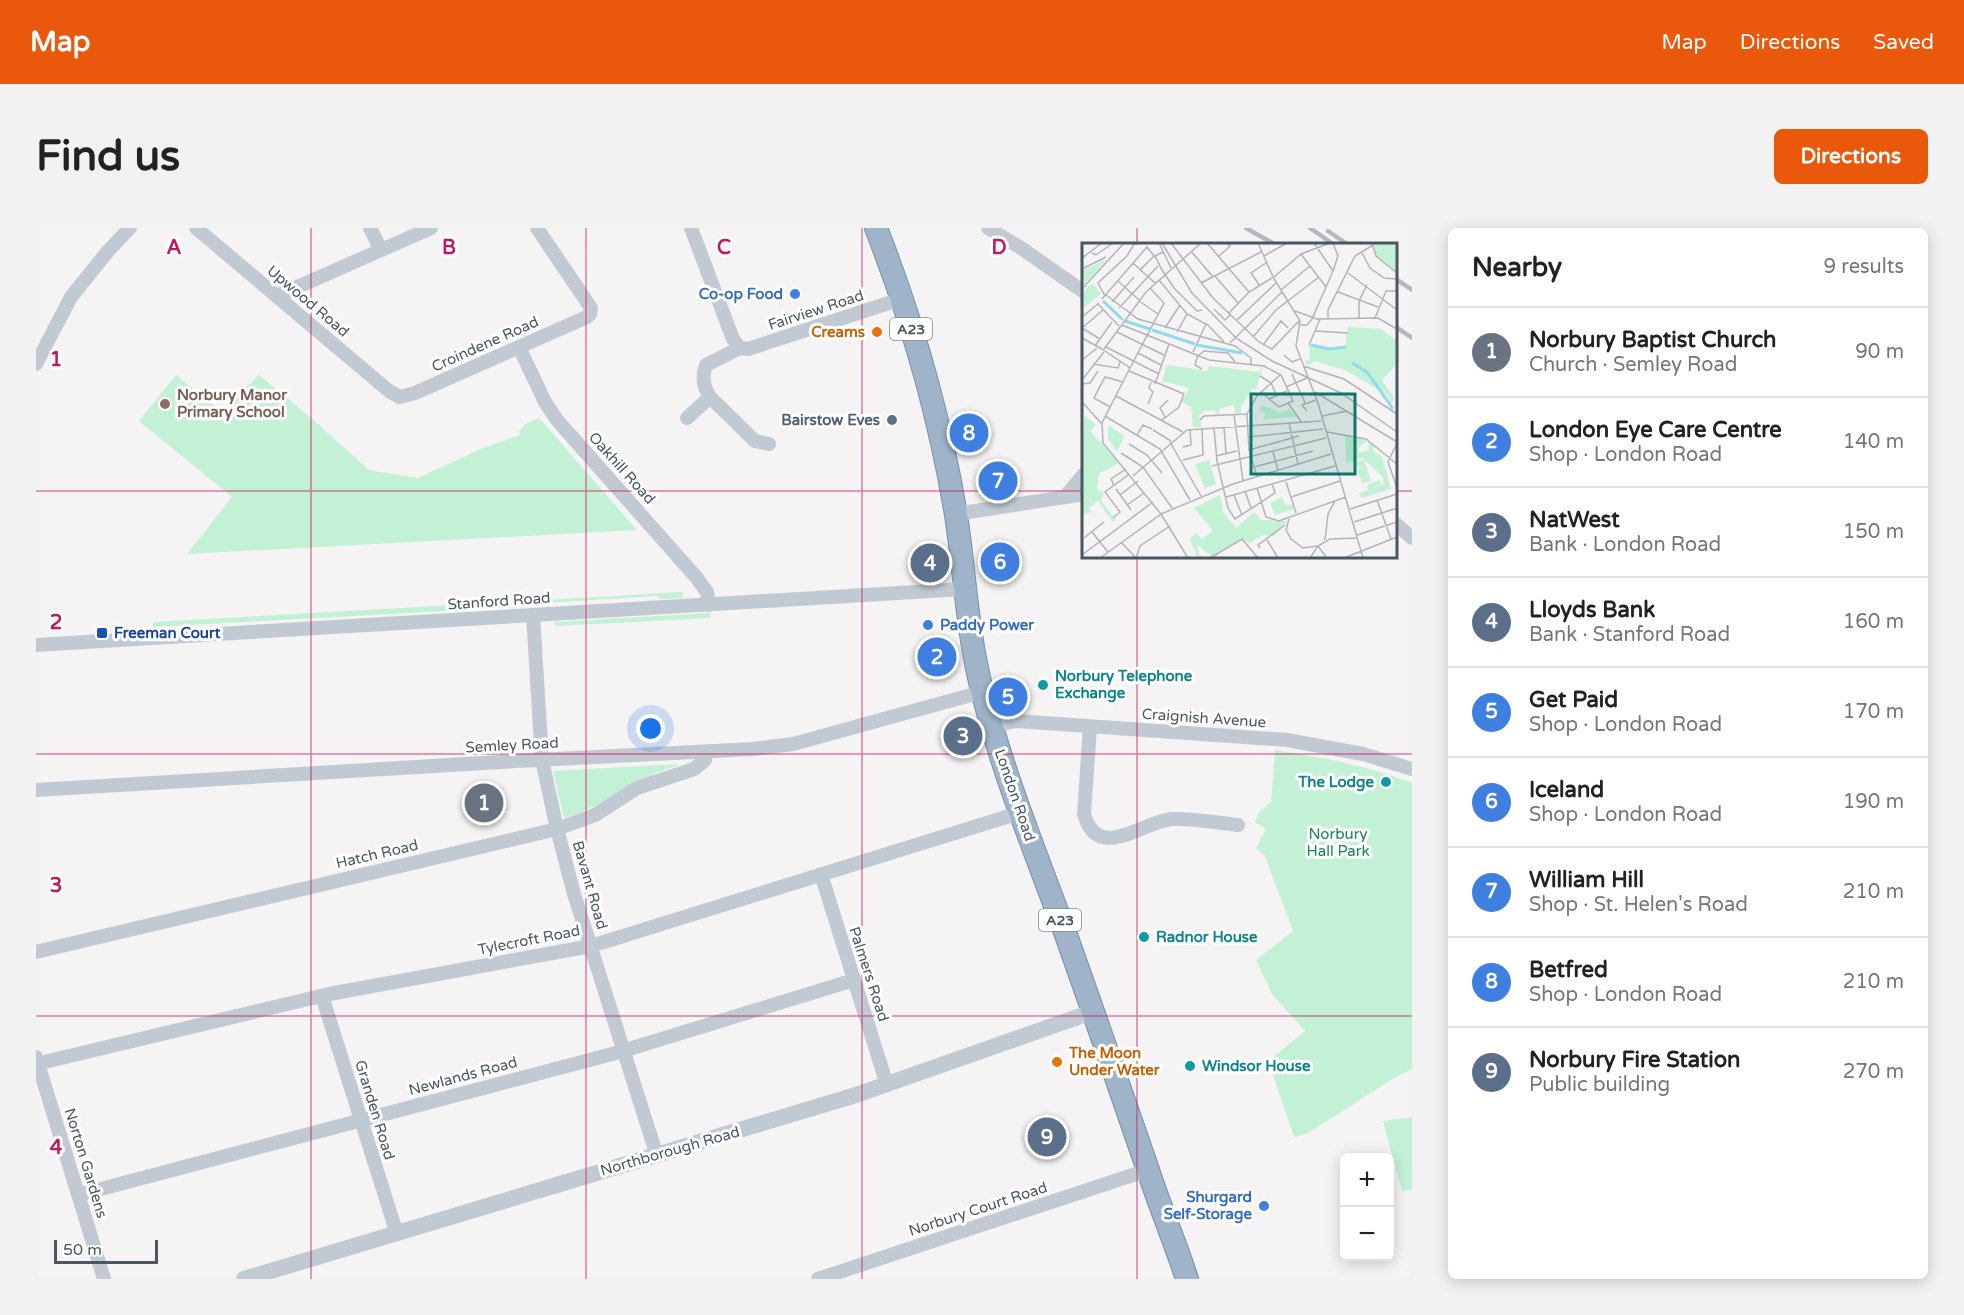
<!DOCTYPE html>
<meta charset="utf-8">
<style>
:root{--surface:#fff;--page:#f2f2f2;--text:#222;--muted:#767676;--line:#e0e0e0;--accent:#ea580c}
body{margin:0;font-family:"Varela Round",sans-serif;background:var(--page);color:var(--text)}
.controls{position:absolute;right:18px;bottom:18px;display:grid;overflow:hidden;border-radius:9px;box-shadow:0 3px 15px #0003}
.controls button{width:54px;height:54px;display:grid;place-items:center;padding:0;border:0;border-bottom:2px solid var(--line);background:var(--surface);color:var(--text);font:30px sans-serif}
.scale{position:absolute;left:18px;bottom:15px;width:104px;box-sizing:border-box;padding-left:6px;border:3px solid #4a5661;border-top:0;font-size:16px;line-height:21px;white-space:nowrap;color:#4a5661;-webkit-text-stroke:4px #fff;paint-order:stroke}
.you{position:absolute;left:615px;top:501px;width:21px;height:21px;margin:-15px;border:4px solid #fff;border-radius:50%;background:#1a73e8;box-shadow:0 0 0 9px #1a73e833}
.badge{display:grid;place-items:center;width:39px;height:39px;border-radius:50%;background:var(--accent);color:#fff;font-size:20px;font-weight:700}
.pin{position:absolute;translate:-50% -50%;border:3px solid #fff;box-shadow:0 2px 6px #0006}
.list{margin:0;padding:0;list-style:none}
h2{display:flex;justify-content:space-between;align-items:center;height:78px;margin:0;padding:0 24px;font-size:26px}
h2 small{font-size:20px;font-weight:400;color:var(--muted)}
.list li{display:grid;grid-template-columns:39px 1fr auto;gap:18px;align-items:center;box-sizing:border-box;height:90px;padding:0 24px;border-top:2px solid var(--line)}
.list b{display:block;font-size:22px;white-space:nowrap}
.list p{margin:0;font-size:20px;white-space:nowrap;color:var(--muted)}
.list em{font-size:20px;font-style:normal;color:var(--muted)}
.map{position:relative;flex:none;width:1376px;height:1051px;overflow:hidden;border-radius:9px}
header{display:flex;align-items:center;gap:36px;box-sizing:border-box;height:84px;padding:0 30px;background:var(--accent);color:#fff}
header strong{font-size:28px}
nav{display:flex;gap:33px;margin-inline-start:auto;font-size:21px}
.intro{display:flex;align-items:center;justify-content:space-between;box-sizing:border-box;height:144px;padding:0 36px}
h1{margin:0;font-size:42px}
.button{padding:15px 27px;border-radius:9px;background:var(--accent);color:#fff;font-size:21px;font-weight:700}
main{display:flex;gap:36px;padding:0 36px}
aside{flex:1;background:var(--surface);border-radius:9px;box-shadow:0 3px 15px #0003}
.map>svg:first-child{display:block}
.green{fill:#c3f1d5}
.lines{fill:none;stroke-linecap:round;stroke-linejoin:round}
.trunk-casing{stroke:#7690ad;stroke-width:24}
.minor{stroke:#c1cad2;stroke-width:14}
.tertiary{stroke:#c1cad2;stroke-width:16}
.trunk{stroke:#9fb4c9;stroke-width:22}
.rail{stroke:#b5b8bd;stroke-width:4.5}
.grid{fill:none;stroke:#c2185b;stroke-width:1.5;stroke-opacity:0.55}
.shop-dot{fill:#3f7fe0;stroke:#fff;stroke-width:2}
.food-dot{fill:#e8710a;stroke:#fff;stroke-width:2}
.education-dot{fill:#8d6e63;stroke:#fff;stroke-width:2}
.service-dot{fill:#5c6f8a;stroke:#fff;stroke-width:2}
.transit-dot{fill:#1a4fb4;stroke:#fff;stroke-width:2}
.culture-dot{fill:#0f9aa8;stroke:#fff;stroke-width:2}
.labels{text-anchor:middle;stroke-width:6;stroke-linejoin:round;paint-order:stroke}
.shield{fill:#fff;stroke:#808990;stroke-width:1.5}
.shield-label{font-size:14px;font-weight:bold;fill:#4a5661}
.shop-label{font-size:15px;font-weight:bold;fill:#366cbe;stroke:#fff;text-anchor:end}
.street-label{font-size:15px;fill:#4a5661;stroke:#fff}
.food-label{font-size:15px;font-weight:bold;fill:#c56008;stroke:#fff;text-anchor:end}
.education-label{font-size:15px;font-weight:bold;fill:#785e54;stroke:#fff;text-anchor:start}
.service-label{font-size:15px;font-weight:bold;fill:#4e5e75;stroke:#fff;text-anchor:end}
.transit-label{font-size:15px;font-weight:bold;fill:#164399;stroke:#fff;text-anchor:start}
.culture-label{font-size:15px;font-weight:bold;fill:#0d838f;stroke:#fff;text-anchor:start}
.park-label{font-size:15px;fill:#17864f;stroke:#fff}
.inset-river{fill:none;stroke:#90daee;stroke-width:3}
.inset-road{fill:none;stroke:#b1b4b9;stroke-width:1.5}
.view{fill:#0f766e;fill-opacity:0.15;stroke:#0f766e;stroke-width:3}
.inset-edge{fill:none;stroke:#4a5661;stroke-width:3}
.grid-label{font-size:20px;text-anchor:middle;font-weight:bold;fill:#c2185b;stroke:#fff;stroke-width:6;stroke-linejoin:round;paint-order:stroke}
</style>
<header>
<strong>Map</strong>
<nav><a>Map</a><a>Directions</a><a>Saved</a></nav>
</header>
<div class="intro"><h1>Find us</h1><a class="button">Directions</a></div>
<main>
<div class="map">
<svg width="1376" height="1051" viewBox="0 0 1376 1051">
<rect width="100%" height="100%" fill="#f5f3f3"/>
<g class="green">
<path d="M140,147L185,184L223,147L274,189L333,242L382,250L445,221L484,207L483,203L491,195L503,190L601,302L151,326L196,269L103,193Z"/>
<path d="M647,364V370L624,371L621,368L475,377V374Z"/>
<path d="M471,374V378L445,381L117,399V394Z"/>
<path d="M674,385L675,390L520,398L518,394Z"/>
<path d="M1239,522C1285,529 1332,538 1376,555V841L1363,847L1270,906L1258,909L1232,833L1269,803L1236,766L1220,732L1257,703L1229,628L1220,620L1230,601L1219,594L1223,584L1235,574Z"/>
<path d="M642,536L641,538C600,548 569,579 528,590L517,543Z"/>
<path d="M1376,889V962L1366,963L1347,893Z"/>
</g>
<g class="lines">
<g class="trunk-casing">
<path id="trunk" d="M840,0C876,92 904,190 920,287C929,345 931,404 946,462C967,546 1000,626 1030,707C1058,785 1085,864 1112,942C1124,979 1139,1014 1151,1051"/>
</g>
<g class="minor">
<path d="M160,0L353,163L364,169L379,165L551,89L554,86L555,80L501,0"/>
<path d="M334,0L345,22"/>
<path d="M655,0L697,111L704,120"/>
<path d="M952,0L985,20L1048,64"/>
<path d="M241,68L395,0"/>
<path d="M483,119L509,174L521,192L660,349L671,364L673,377"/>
<path d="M0,136L35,69L72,23L94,0"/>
<path d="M651,190L674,169"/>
<path d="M733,216L719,213L674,169C667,158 666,149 670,137L704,120L712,121L865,71"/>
<path d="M1029,269L1048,246"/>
<path d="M920,286L1048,266"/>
<path d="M1360,296L1376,310"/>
<path d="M497,387L506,532L521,601L538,666L621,928"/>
<path d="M0,417L928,361"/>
<path d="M956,497L980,493L1251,512L1327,526L1376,541"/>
<path d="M1054,499L1048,586C1062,636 1108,592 1137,591C1158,590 1181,595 1202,597"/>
<path d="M0,562L480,533L717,521L757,516L946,464"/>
<path d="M785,646L851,857"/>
<path d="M0,724L521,601L559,587L601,560L658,541L669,532L670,524"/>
<path d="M286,768L361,1006"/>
<path d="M0,829L68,1051"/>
<path d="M0,836L293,766L555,718L983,585"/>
<path d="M42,967L580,825L818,752"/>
<path d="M782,1051L1112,942"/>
</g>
<path class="tertiary" d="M208,1051L820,867L1056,784"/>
<use href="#trunk" class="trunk"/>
<g class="rail">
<path d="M1210,0L1238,16"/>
<path d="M1274,0L1297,16"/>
<path d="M1292,3L1311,16"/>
<path d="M1360,51L1376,62"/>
<path d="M1360,99L1376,110"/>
</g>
</g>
<path class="grid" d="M275,0V1051M550,0V1051M826,0V1051M1101,0V16M0,263H1048M1360,263H1376M1101,328V1051M0,526H1376M0,788H1376"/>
<g class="shop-dot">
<circle cx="759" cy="66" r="6"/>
<circle cx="892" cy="397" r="6"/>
<circle cx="1228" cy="978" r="6"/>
</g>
<g class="food-dot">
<circle cx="841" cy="104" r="6"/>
<circle cx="1021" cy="834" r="6"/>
</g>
<circle class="education-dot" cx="129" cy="176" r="6"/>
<circle class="service-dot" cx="856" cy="192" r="6"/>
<rect class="transit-dot" x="60" y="399" width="12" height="12" rx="3"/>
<g class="culture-dot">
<circle cx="1007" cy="457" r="6"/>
<circle cx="1350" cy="554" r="6"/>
<circle cx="1108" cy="709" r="6"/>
<circle cx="1154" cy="838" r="6"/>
</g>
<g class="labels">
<g class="shield">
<rect x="854" y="90" width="42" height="22" rx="4.5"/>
<rect x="1003" y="681" width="42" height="22" rx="4.5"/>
</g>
<g class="shield-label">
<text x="875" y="106">A23</text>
<text x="1024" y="697">A23</text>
</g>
<g class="shop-label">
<text x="747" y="71">Co-op Food</text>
<text x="904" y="402" text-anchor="start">Paddy Power</text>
<text x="1216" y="974">Shurgard<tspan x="1216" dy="17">Self-Storage</tspan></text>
</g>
<g class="street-label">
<text transform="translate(272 73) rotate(40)" y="5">Upwood Road</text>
<text transform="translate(780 82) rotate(-18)" y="5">Fairview Road</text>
<text transform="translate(449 116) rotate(-24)" y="5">Croindene Road</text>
<text transform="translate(586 240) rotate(48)" y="5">Oakhill Road</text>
<text transform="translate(463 373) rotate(-4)" y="5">Stanford Road</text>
<text transform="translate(1168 490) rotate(4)" y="5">Craignish Avenue</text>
<text transform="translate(476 517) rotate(-3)" y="5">Semley Road</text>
<text transform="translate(979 567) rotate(71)" y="5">London Road</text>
<text transform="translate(341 626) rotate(-13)" y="5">Hatch Road</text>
<text transform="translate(554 657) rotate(74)" y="5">Bavant Road</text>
<text transform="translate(493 712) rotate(-11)" y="5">Tylecroft Road</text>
<text transform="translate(833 746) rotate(72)" y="5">Palmers Road</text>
<text transform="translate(427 848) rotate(-15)" y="5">Newlands Road</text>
<text transform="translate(339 882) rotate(73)" y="5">Granden Road</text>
<text transform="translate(634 923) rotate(-16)" y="5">Northborough Road</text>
<text transform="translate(50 935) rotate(73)" y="5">Norton Gardens</text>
<text transform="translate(942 981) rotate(-18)" y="5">Norbury Court Road</text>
</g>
<g class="food-label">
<text x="829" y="109">Creams</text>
<text x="1033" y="830" text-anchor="start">The Moon<tspan x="1033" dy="17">Under Water</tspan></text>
</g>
<g class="education-label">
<text x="141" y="172">Norbury Manor<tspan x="141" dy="17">Primary School</tspan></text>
</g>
<g class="service-label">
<text x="844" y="197">Bairstow Eves</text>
</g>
<g class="transit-label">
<text x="78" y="410">Freeman Court</text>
</g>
<g class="culture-label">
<text x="1019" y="453">Norbury Telephone<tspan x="1019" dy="17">Exchange</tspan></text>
<text x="1338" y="559" text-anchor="end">The Lodge</text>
<text x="1120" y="714">Radnor House</text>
<text x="1166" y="843">Windsor House</text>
</g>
<g class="park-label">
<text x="1302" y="611">Norbury<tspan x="1302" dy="17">Hall Park</tspan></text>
</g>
</g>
<g transform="translate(1046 15)">
<rect width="315" height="315" fill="#f5f3f3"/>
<path d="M291,0H315V29L295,13ZM25,16L0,44V28ZM10,40L19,51L0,66V50ZM266,84L299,86L315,98V121L300,137L312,154L309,161L305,152L265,128L233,118L227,122L222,120L228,116L227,102L248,106L263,104ZM85,122L125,128L127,123L177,129L181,123L174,147L170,146L159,164V170H153L152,162L137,166V172L132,167L122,168L117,173L120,184H111L109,164L100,159L107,145L80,138ZM180,162L198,170L207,166L215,174L181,176L184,171L177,166ZM2,172L14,182L8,188L37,220L17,231L15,247L22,249L19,258L34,277L31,279L16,258L7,265L10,269L0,272ZM26,182L43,193L35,208L26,196ZM263,191L285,198L276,205V210L287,207L286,199L293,203L291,208L300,214L309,246L280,255L277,250L286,247L285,242L298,237L299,241L289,246L301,241V234L280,215L264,220ZM127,217L134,241L123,245L113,221ZM282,217L289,238L280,240L275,226L282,223L273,224L271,219ZM138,252L141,269L154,285L172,269L179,277L205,278L192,293L180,292L168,300L159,295L130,313L114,301L118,313H122H115L108,296L114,290L120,296L131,288L112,265ZM200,254L204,263L210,261L212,266L193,272L188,260Z" fill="#c3f1d5"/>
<path class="inset-river" d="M21,58L41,77M43,78L68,86M70,87L113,101M115,102L160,110M229,102L248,106L264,104M270,120L285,129L311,166"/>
<path class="inset-road" d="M77,0L89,25M80,0L110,50L154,95L190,118L259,150L315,189M89,0L131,55L177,99L190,106L218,77M125,0L167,49M176,0L191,34L218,78L214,103L236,160L281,315M232,0L251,28M290,0L294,13L315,30M109,8L131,34M279,8L288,25L302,35L315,36M81,9L73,13L80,27L92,45L115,68L120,67M10,10L14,12L31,0M219,11L244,44M182,13L205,0M136,14L148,3L145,0M0,15L20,0M51,20L73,40M0,26L24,14M266,30L315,67M133,33L156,60M192,34L219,11L248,0M77,37L105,71L126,82L142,99M36,38L57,57M119,40L179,9M178,43L169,30L184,20M0,46L42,0M199,47L228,23M256,49L296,64M24,52L56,76L153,103L169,115V121M23,53L16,40L45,13L52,1H56M20,56L65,4L72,13L58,27M57,58L76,71M30,59L52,34M16,61L37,83M37,65L76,23M132,66L143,77L148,72M213,68L235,76L296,75L315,86M146,71L167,49L190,35M0,74L17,60M277,75V58L285,42M293,75L304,48H315M246,76V67L273,13L291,2M154,78L194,40M40,82L127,117L182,123L199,132L211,158L197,164L179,149M218,82H225L230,76L251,28L256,13L251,0M0,85L21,67M0,85L18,96M83,85L98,62M233,88L266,90M35,89L82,112M95,89L105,71M171,94L194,67L237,34M0,95L20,106M148,100L200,49M181,102L199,78L206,85M227,102L238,76M13,103L30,79M24,104L77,131M22,106L64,49L119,0M111,109L124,81M56,110L79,122M116,112L113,122L120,126M117,112L122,108L146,110L153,119M202,112L210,119L218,116M0,117L15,105M11,121L36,125L38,119M221,123L262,136L315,171M48,125L82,60L68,45M47,128L102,151L97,164L80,177M210,131L223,160M178,133L189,140L195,153M0,137L22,109M0,141L8,140L16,128M73,141L87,101M204,144L225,135M233,149L315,199M34,153L101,189M187,156L205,148M0,159L20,181M206,160L220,180M66,161L71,149L67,145L69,139M28,164L12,155L23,134L41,139M225,168L220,162L234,157M165,171L167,207L175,234M165,171L175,153L199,131M152,172L161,238M23,173L78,206L108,257M240,173L265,168M83,174L78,165L86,157M118,177L122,173L165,171M207,180L216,221M142,184L144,210M132,185L135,218L146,265L153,276L193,250L190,240M71,187L89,198M245,189L284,196L315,221M55,192L61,182L70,186M166,194L241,186M88,199L119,253M315,200L306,219L315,245M47,201L65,212L80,230M101,204L109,202L108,186M167,207L217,193M191,209L196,227M39,210L61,224L90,265M134,213L155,208M101,217L121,212L120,185M130,223L244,195M172,224L231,208M51,233L105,187L239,178M204,239L214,270M32,242L29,236L44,226M175,245L184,274L197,278L264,254M34,246L49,267M163,248L169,265M38,252L56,238M152,252L160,272M144,254L253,223M209,254L258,238M295,257L309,296M45,262L62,250M268,266L315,251M31,275L38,269L23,249L46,232M207,276L204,287L209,296L221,305L236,303L245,315M272,279L315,265M10,289L26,309M275,292L315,279M2,295L22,279M185,297L196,315M243,297L246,271L253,258M39,299L54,315L58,303L88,283M178,305L176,302L203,282M0,312L71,259M18,315L79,271L21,200L20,180L48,125L20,106M106,315L79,271L151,241L249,211M128,315L160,296L176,315M228,315L236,303L248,296L275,295M262,315L315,294"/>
<path class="view" d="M169,151H273V231H169Z"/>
<rect width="315" height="315" class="inset-edge"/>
</g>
<g class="grid-label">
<text x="138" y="26">A</text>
<text x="413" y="26">B</text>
<text x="688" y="26">C</text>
<text x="963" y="26">D</text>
<text x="20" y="138">1</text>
<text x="20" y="401">2</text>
<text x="20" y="664">3</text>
<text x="20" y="926">4</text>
</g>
</svg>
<div class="controls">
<button>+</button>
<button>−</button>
</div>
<div class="scale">50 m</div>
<div class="you"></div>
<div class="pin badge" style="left:448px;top:575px;background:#6b7280">1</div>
<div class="pin badge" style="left:901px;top:429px;background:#3f7fe0">2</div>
<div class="pin badge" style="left:927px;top:508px;background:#5c6f8a">3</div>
<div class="pin badge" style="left:894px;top:335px;background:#5c6f8a">4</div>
<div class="pin badge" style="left:972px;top:469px;background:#3f7fe0">5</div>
<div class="pin badge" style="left:964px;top:334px;background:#3f7fe0">6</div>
<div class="pin badge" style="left:962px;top:253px;background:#3f7fe0">7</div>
<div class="pin badge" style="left:933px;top:205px;background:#3f7fe0">8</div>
<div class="pin badge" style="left:1011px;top:909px;background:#5c6f8a">9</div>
</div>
<aside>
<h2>Nearby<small>9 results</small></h2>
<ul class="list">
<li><span class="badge" style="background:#6b7280">1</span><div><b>Norbury Baptist Church</b><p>Church · Semley Road</p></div><em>90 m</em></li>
<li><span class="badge" style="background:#3f7fe0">2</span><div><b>London Eye Care Centre</b><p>Shop · London Road</p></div><em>140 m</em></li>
<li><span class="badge" style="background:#5c6f8a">3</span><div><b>NatWest</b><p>Bank · London Road</p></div><em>150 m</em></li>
<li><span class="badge" style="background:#5c6f8a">4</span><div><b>Lloyds Bank</b><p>Bank · Stanford Road</p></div><em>160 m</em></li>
<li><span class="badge" style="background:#3f7fe0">5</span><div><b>Get Paid</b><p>Shop · London Road</p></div><em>170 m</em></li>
<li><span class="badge" style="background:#3f7fe0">6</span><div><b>Iceland</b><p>Shop · London Road</p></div><em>190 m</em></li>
<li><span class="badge" style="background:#3f7fe0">7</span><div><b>William Hill</b><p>Shop · St. Helen's Road</p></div><em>210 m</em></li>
<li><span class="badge" style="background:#3f7fe0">8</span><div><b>Betfred</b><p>Shop · London Road</p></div><em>210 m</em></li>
<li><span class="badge" style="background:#5c6f8a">9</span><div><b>Norbury Fire Station</b><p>Public building</p></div><em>270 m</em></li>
</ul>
</aside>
</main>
